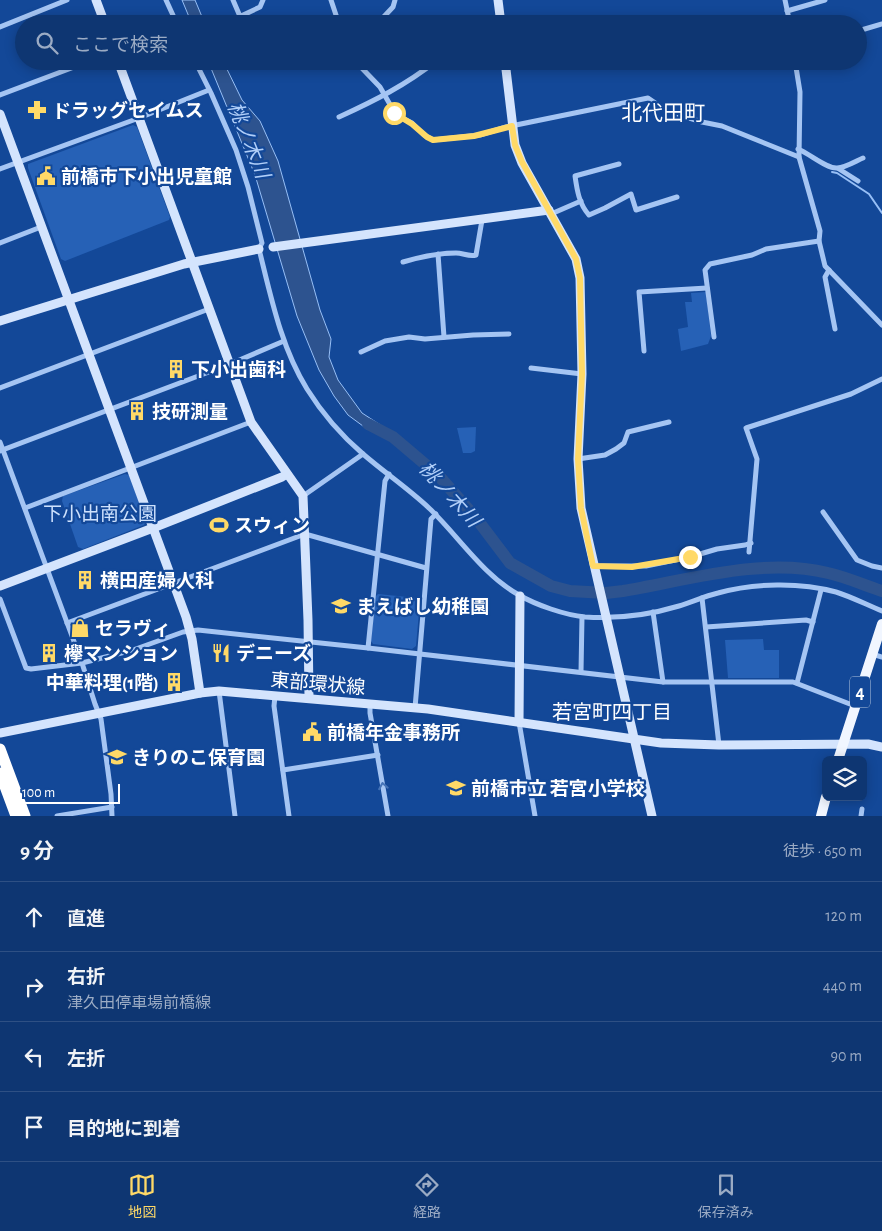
<!DOCTYPE html>
<html lang="ja">
<meta charset="utf-8">
<style>
:root{--surface:#0e3672;--page:#1c417a;--text:#f1f3f6;--muted:#9babc4;--line:#2e5084;--accent:#ffd967}
body{margin:0;font-family:"Alegreya Sans","Noto Sans JP",sans-serif;background:var(--page);color:var(--text)}
.controls{position:absolute;right:15px;bottom:15px;display:grid;overflow:hidden;border-radius:8px;box-shadow:0 2px 12px #0003}
.controls button{width:45px;height:45px;display:grid;place-items:center;padding:0;border:0;border-bottom:1px solid var(--line);background:var(--surface);color:var(--text);font:25px sans-serif}
.scale{position:absolute;left:15px;bottom:12px;width:105px;box-sizing:border-box;padding-left:5px;border:2px solid #fff;border-top:0;font-size:14px;line-height:18px;white-space:nowrap;color:#fff;-webkit-text-stroke:4px #134898;paint-order:stroke}
.stop{position:absolute;width:15px;height:15px;margin:-11px;border:4px solid #ffd967;border-radius:50%;background:#fff}
.stop.end{background:#ffd967;border-color:#fff;box-shadow:0 1px 5px #0008}
.list{margin:0;padding:0;list-style:none}
h2{display:flex;justify-content:space-between;align-items:center;height:65px;margin:0;padding:0 20px;font-size:21px}
h2 small{font-size:16px;font-weight:400;color:var(--muted)}
.list li{display:grid;grid-template-columns:32px 1fr auto;gap:15px;align-items:center;box-sizing:border-box;height:70px;padding:0 20px;border-top:1px solid var(--line)}
.list b{display:block;font-size:19px;white-space:nowrap}
.list p{margin:0;font-size:16px;white-space:nowrap;color:var(--muted)}
.list em{font-size:16px;font-style:normal;color:var(--muted)}
.icon{flex:none;width:28px;height:28px;fill:none;stroke:currentColor;stroke-width:2;stroke-linecap:round;stroke-linejoin:round}
.map{position:relative;flex:none;width:882px;height:816px;overflow:hidden}
.search{position:absolute;background:var(--surface);box-shadow:0 2px 12px #0003;left:15px;right:15px;top:15px;height:55px;display:flex;align-items:center;gap:12px;box-sizing:border-box;padding:0 18px;border-radius:28px;color:var(--muted);font-size:19px}
.sheet{height:345px;background:var(--surface)}
nav{display:flex;justify-content:space-around;align-items:center;box-sizing:border-box;height:70px;border-top:1px solid var(--line);background:var(--surface);font-size:14px;color:var(--muted)}
nav a{display:grid;justify-items:center;gap:2px}
nav .on{color:var(--accent)}
.map>svg:first-child{display:block}
.green{fill:#2661b6}
.water{fill:#2d538f;stroke:#97bff6}
.lines{fill:none;stroke-linecap:round;stroke-linejoin:round}
.stream{stroke:#97bff6;stroke-width:2}
.river{stroke:#2d538f;stroke-width:12}
.street{stroke:#a5c5f3;stroke-width:5}
.secondary{stroke:#d4e4fd;stroke-width:9}
.primary{stroke:#f1f6ff;stroke-width:10}
.highway{stroke:#fff;stroke-width:11}
.oneway{stroke:#4674b8}
.route{stroke:#ffd967;stroke-width:6}
.labels{text-anchor:middle;stroke-width:4.5;stroke-linejoin:round;paint-order:stroke}
.shield{fill:#134898;stroke:#b8c8e0;stroke-width:1}
.shield-label{font-size:18px;font-weight:bold;fill:#fff}
.poi-label{font-size:19px;font-weight:bold;fill:#fff;stroke:#134898;text-anchor:start}
.park-label{font-size:19px;fill:#cde1fd;stroke:#134898}
.street-label{font-size:19px;fill:#fff;stroke:#134898}
.water-label{font-size:20px;font-style:italic;fill:#b1cff9;stroke:#134898}
.neighbourhood-label{font-size:20px;fill:#fff;stroke:#134898}
.quarter-label{font-size:21px;fill:#fff;stroke:#134898}
</style>
<div class="map">
<svg width="882" height="816" viewBox="0 0 882 816">
<rect width="100%" height="100%" fill="#134898"/>
<g class="green">
<path d="M133,125L137,127L170,217L169,220L65,261L61,259L28,168V164Z"/>
<path d="M706,292L711,336L708,344L681,351L678,329L688,327L685,302H692L691,293Z"/>
<path d="M476,427L475,451L471,453H463L457,428Z"/>
<path d="M125,474L129,475L146,521L144,525L83,549L78,547L62,501L63,496Z"/>
<path d="M378,594L417,598L420,601L416,646L412,649L373,644L371,641L375,597Z"/>
<path d="M763,639L764,650H779V678H728L725,640Z"/>
</g>
<g class="water">
<path d="M182,0H195L205,24H192Z"/>
<path d="M208,61H223L242,100L260,121L278,161L320,310L331,339L329,357L338,380L362,413L396,435L367,429L348,415L334,396L319,370L297,316L255,175Z"/>
</g>
<g class="lines">
<path class="stream" d="M832,172L837,173L869,194L882,213"/>
<path class="river" d="M368,424L393,437L439,476L476,518L510,563L551,586L570,591L606,593L623,591C688,580 763,557 828,573C846,577 864,585 882,591"/>
<g class="street">
<path d="M166,0L177,24"/>
<path d="M233,0L239,14L241,16L240,24"/>
<path d="M331,0L339,24"/>
<path d="M785,0L790,24"/>
<path d="M787,11L825,0"/>
<path d="M241,16L260,7L263,0"/>
<path d="M377,24L393,7L395,0"/>
<path d="M491,24L500,20"/>
<path d="M0,27L67,0"/>
<path d="M858,31L882,24"/>
<path d="M195,61L211,93L236,150L248,187L262,243L259,249C271,297 281,347 307,389C322,413 342,436 363,454C385,473 409,489 430,509C459,537 483,575 519,595C536,605 565,615 585,617C616,619 649,615 679,606C692,602 705,596 718,593C754,583 800,582 836,592C852,597 867,605 882,611"/>
<path d="M355,61L380,87L396,115L412,123L424,135L433,140L480,135L506,127L648,98L667,111L702,122L722,126L799,157"/>
<path d="M795,61L800,92L799,157L820,231L819,241L825,266L882,325"/>
<path d="M0,95L90,61"/>
<path d="M339,117C374,101 406,85 436,61"/>
<path d="M798,149C810,154 827,169 837,168C845,168 856,161 863,158"/>
<path d="M619,164L575,176C577,190 579,204 589,215L605,208L631,194L636,210L677,197"/>
<path d="M0,169L139,118L209,90"/>
<path d="M839,169L858,181"/>
<path d="M551,214L581,201"/>
<path d="M0,243L41,227"/>
<path d="M438,254L444,337"/>
<path d="M403,262C420,257 439,253 456,253C463,253 469,257 476,255L482,220"/>
<path d="M829,270L825,277L835,329"/>
<path d="M714,337L705,270L710,264L752,255L766,249L819,241"/>
<path d="M644,351L639,292L707,288"/>
<path d="M361,352L385,341L409,337L425,339L473,335L509,334"/>
<path d="M531,368L582,374"/>
<path d="M0,388L209,309"/>
<path d="M0,442L82,663L95,704L101,719L111,794L112,816"/>
<path d="M0,451L230,364L284,341"/>
<path d="M578,459L605,455L616,449L624,443L628,432L669,422"/>
<path d="M303,496L363,454"/>
<path d="M25,508L251,422"/>
<path d="M823,512L857,560L872,566L882,568"/>
<path d="M749,552L757,459L746,428L851,394L882,379"/>
<path d="M593,566H646L690,557L717,549L745,545L751,543"/>
<path d="M702,598L719,745"/>
<path d="M0,599L26,668L31,669L82,663L133,650L183,632L198,630L368,648L663,682H793L855,706"/>
<path d="M653,612L663,682"/>
<path d="M67,623L305,534L426,568"/>
<path d="M706,627L806,620L813,622"/>
<path d="M368,648L385,481L389,474"/>
<path d="M872,654L882,657"/>
<path d="M581,672L582,617"/>
<path d="M797,683L821,590"/>
<path d="M219,691L235,816"/>
<path d="M275,696L274,706L289,816"/>
<path d="M370,703V713L388,816"/>
<path d="M415,708L431,519L436,514"/>
<path d="M519,722L535,816"/>
<path d="M283,770L378,755"/>
<path d="M57,816L112,807"/>
<path d="M861,816L862,809"/>
</g>
<g class="secondary">
<path d="M96,0L105,24"/>
<path d="M498,0L501,24"/>
<path d="M118,61L251,422L303,496L308,620L309,698"/>
<path d="M505,61L515,145L522,163L576,259L580,278L582,374L578,459L581,508L652,816"/>
<path d="M0,114L186,617L192,639L200,693"/>
<path d="M273,247L549,210"/>
<path d="M0,321L184,264L259,249"/>
<path d="M0,586L153,528L282,477L287,474"/>
<path d="M519,722L520,596"/>
<path d="M0,733L200,693L219,691L428,709L661,743L719,745L868,744L882,747"/>
</g>
<g class="primary">
<path d="M838,760L882,624"/>
<path d="M821,816L826,797"/>
</g>
<g class="highway">
<path d="M0,749L25,816"/>
<path d="M0,773L16,816"/>
</g>
</g>
<defs><path id="oneway-chevron" d="M-2-3.5L2.5 0L-2 3.5" fill="none" stroke-width="1.6" stroke-linecap="round" stroke-linejoin="round" transform="scale(1.25)"/></defs>
<use class="oneway" href="#oneway-chevron" transform="translate(383 786) rotate(-100)"/>
<g class="lines">
<path class="route" d="M394,113L412,124L427,137L433,140L474,136L512,126L515,145L522,162L576,259L580,278L582,374L578,459L581,508L593,566L632,567L690,557"/>
</g>
<defs>
<g id="pharmacy-bare" transform="scale(1.5)"><path d="M-2-6h4v4h4v4h-4v4h-4v-4h-4v-4h4Z" fill="#ffd967" stroke="#134898" stroke-width="2.5" paint-order="stroke"/></g>
<g id="civic-bare" transform="scale(1.5)"><path d="M-.6-6.5H3V-4.5H.6V-3L4-1V1h2V6H-6V1h2V-1L-.6-3ZM-1.2 2.5V6h2.4V2.5Z" fill="#ffd967" stroke="#134898" stroke-width="2.5" paint-order="stroke"/></g>
<g id="building-bare" transform="scale(1.5)"><path d="M-4-6H4V6H1V3H-1V6H-4ZM-2.5-4.3h1.7v1.8h-1.7ZM.8-4.3h1.7v1.8H.8ZM-2.5-1h1.7V.8h-1.7ZM.8-1h1.7V.8H.8Z" fill="#ffd967" stroke="#134898" stroke-width="2.5" paint-order="stroke"/></g>
<g id="stadium-bare" transform="scale(1.5)"><path d="M0-5a6.5 5 0 1 0 0 10a6.5 5 0 1 0 0-10ZM-3.5-1.8h7v3.6h-7Z" fill="#ffd967" stroke="#134898" stroke-width="2.5" paint-order="stroke"/></g>
<g id="school-bare" transform="scale(1.5)"><path d="M0-5L7-2L0 1L-7-2ZM-4 1L0 2.5L4 1V4Q0 6-4 4Z" fill="#ffd967" stroke="#134898" stroke-width="2.5" paint-order="stroke"/></g>
<g id="shop-bare" transform="scale(1.5)"><path d="M-5-2.5h2.3a2.7 3.5 0 0 1 5.4 0H5L5.5 6h-11ZM-1.5-2.5h3a1.5 2.3 0 0 0-3 0Z" fill="#ffd967" stroke="#134898" stroke-width="2.5" paint-order="stroke"/></g>
<g id="restaurant-bare" transform="scale(1.5)"><path d="M-5-6h1v4h1v-4h1v4h1v-4h1v5L-1.5 .5V6h-2V.5L-5-1ZM5-6V6H3V1.5H1.5Q1.5-4 5-6Z" fill="#ffd967" stroke="#134898" stroke-width="2.5" paint-order="stroke"/></g>
</defs>
<g fill-rule="evenodd">
<use href="#pharmacy-bare" x="37" y="110"/>
<use href="#civic-bare" x="46" y="176"/>
<use href="#building-bare" x="176" y="369"/>
<use href="#building-bare" x="137" y="411"/>
<use href="#stadium-bare" x="219" y="525"/>
<use href="#building-bare" x="85" y="580"/>
<use href="#school-bare" x="341" y="606"/>
<use href="#shop-bare" x="80" y="628"/>
<use href="#building-bare" x="49" y="653"/>
<use href="#restaurant-bare" x="221" y="653"/>
<use href="#building-bare" x="174" y="682"/>
<use href="#civic-bare" x="312" y="732"/>
<use href="#school-bare" x="117" y="757"/>
<use href="#school-bare" x="456" y="788"/>
</g>
<g class="labels">
<rect class="shield" x="850" y="676.5" width="20" height="31" rx="4"/>
<g class="shield-label">
<text x="860" y="698">4</text>
</g>
<g class="poi-label">
<text x="52" y="117">ドラッグセイムス</text>
<text x="61" y="183">前橋市下小出児童館</text>
<text x="191" y="376">下小出歯科</text>
<text x="152" y="418">技研測量</text>
<text x="234" y="532">スウィン</text>
<text x="100" y="587">横田産婦人科</text>
<text x="356" y="613">まえばし幼稚園</text>
<text x="95" y="635">セラヴィ</text>
<text x="64" y="660">欅マンション</text>
<text x="236" y="660">デニーズ</text>
<text x="159" y="689" text-anchor="end">中華料理(1階)</text>
<text x="327" y="739">前橋年金事務所</text>
<text x="132" y="764">きりのこ保育園</text>
<text x="471" y="795">前橋市立 若宮小学校</text>
</g>
<g class="park-label">
<text x="100" y="520">下小出南公園</text>
</g>
<g class="street-label">
<text transform="translate(318 683) rotate(5)" y="7">東部環状線</text>
</g>
<g class="water-label">
<text transform="translate(249 140) rotate(68)" y="7">桃ノ木川</text>
<text transform="translate(450 494) rotate(48)" y="7">桃ノ木川</text>
</g>
<g class="neighbourhood-label">
<text x="612" y="719">若宮町四丁目</text>
</g>
<g class="quarter-label">
<text x="663" y="120">北代田町</text>
</g>
</g>
</svg>
<div class="controls">
<button><svg class="icon" aria-label="layers" viewBox="0 0 24 24"><path d="M12 4l9 5-9 5-9-5zM3 14l9 5 9-5"/></svg></button>
</div>
<div class="scale">100 m</div>
<div class="stop" style="left:394px;top:113px"></div>
<div class="stop end" style="left:690px;top:557px"></div>
<div class="search"><svg class="icon" aria-label="search" viewBox="0 0 24 24"><circle cx="10" cy="10" r="6"/><path d="M15 15l6 6"/></svg>ここで検索</div>
</div>
<section class="sheet">
<h2>9 分<small>徒歩 · 650 m</small></h2>
<ul class="list">
<li><svg class="icon" aria-label="ahead" viewBox="0 0 24 24"><path d="M12 20V5M6 11l6-6 6 6"/></svg><div><b>直進</b></div><em>120 m</em></li>
<li><svg class="icon" aria-label="right" viewBox="0 0 24 24"><path d="M7 20v-9h11M14 6l5 5-5 5"/></svg><div><b>右折</b><p>津久田停車場前橋線</p></div><em>440 m</em></li>
<li><svg class="icon" aria-label="left" viewBox="0 0 24 24"><path d="M17 20v-9H6M10 6l-5 5 5 5"/></svg><div><b>左折</b></div><em>90 m</em></li>
<li><svg class="icon" aria-label="arrive" viewBox="0 0 24 24"><path d="M6 21V4h12l-3 4 3 4H6"/></svg><div><b>目的地に到着</b></div></li>
</ul>
</section>
<nav>
<a class="on"><svg class="icon" aria-label="map" viewBox="0 0 24 24"><path d="M3 6l6-2 6 2 6-2v14l-6 2-6-2-6 2zM9 4v14M15 6v14"/></svg>地図</a>
<a><svg class="icon" aria-label="directions" viewBox="0 0 24 24"><path d="M12 3l9 9-9 9-9-9zM9 14v-3h6M13 9l2 2-2 2"/></svg>経路</a>
<a><svg class="icon" aria-label="saved" viewBox="0 0 24 24"><path d="M7 4h10v16l-5-4-5 4z"/></svg>保存済み</a>
</nav>
